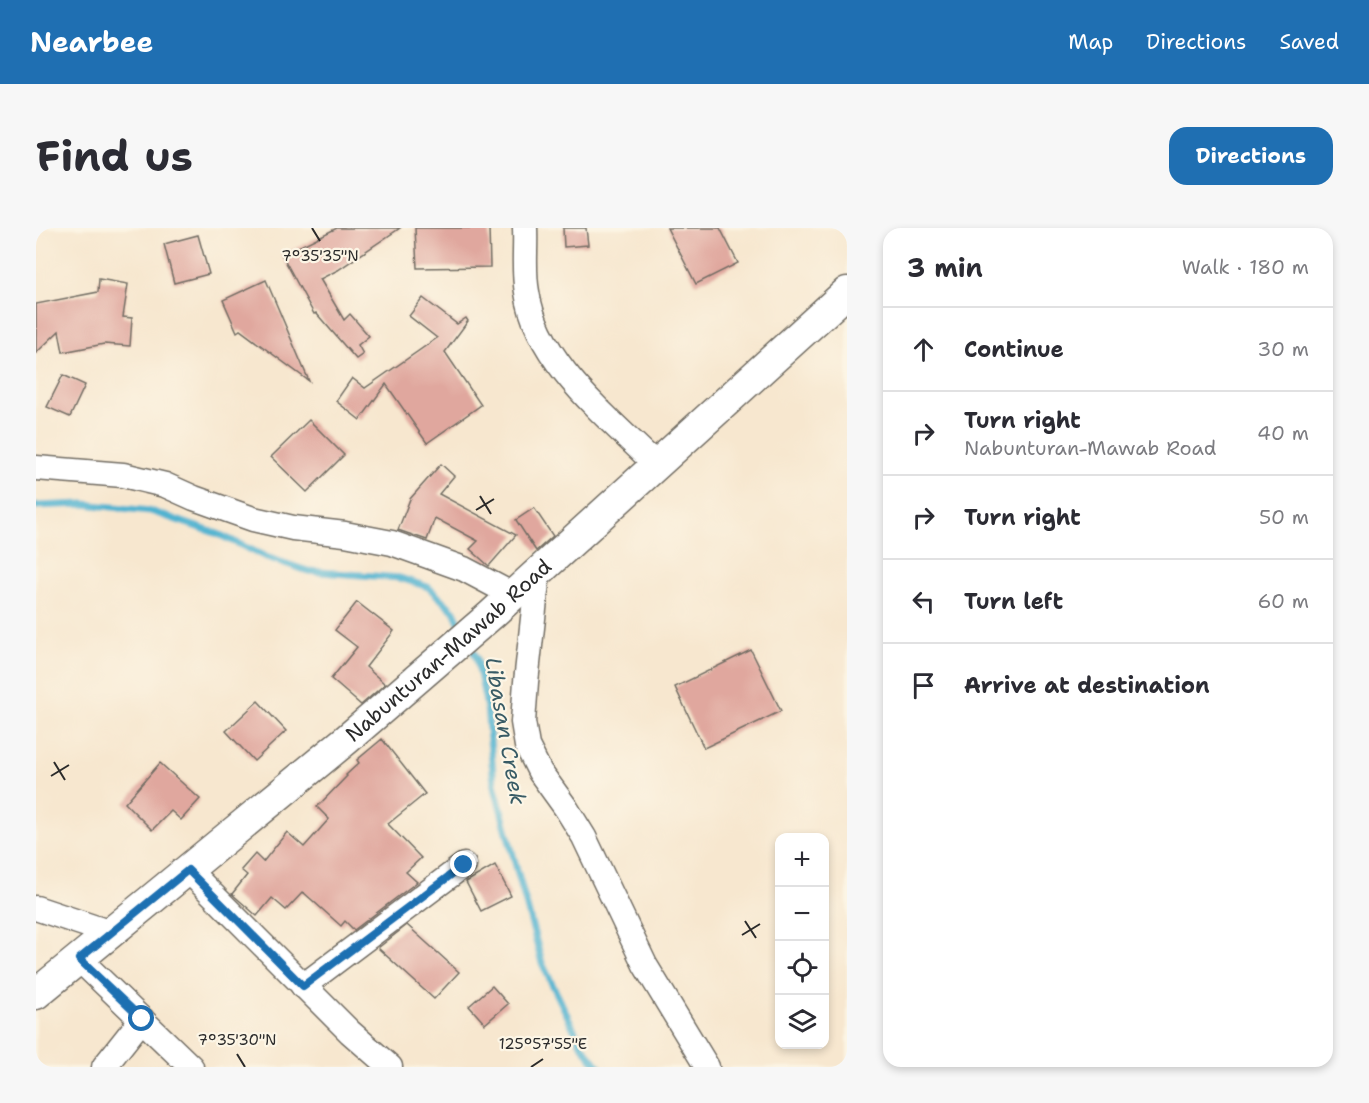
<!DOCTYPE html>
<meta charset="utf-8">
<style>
:root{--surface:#fff;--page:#f7f7f7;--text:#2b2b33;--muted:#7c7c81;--line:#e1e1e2;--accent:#1f6fb2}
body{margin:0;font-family:"Shantell Sans",sans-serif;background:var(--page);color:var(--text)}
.controls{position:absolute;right:18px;bottom:18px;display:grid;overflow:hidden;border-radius:12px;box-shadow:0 3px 9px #0003}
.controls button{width:54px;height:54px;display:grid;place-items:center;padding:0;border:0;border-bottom:2px solid var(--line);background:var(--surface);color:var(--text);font:30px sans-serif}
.stop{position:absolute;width:18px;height:18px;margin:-14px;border:4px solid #1f6fb2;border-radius:50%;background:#fff}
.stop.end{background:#1f6fb2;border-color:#fff;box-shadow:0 2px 6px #0008}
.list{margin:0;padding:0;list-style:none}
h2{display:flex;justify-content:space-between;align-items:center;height:78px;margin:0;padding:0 24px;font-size:26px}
h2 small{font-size:20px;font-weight:400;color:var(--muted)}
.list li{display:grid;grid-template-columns:39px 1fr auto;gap:18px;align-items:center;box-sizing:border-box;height:84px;padding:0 24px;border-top:2px solid var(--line)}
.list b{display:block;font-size:22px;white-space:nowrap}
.list p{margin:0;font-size:20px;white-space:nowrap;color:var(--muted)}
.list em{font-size:20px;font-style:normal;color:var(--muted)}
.icon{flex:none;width:33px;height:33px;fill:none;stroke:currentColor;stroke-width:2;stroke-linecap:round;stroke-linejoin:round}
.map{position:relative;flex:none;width:811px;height:839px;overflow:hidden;border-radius:18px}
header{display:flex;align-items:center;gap:36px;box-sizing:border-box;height:84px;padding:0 30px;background:var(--accent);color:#fff}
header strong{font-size:28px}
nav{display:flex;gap:33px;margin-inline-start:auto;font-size:21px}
.intro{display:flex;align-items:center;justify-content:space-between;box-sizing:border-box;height:144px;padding:0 36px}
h1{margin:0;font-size:42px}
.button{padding:15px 27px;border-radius:18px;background:var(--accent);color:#fff;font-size:21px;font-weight:700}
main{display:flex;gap:36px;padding:0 36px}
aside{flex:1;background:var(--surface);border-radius:18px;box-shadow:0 3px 9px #0003}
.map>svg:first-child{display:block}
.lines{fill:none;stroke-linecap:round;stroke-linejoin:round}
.stream{stroke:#51b3d0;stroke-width:7}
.building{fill:#e0a79e}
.minor-casing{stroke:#726d64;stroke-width:27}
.major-casing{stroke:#726d64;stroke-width:33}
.minor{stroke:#fff;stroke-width:24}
.major{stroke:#fff;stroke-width:30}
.route{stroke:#1f6fb2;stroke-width:8}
.ticks{fill:none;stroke:#2b2b2b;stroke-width:2}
.labels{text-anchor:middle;stroke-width:4.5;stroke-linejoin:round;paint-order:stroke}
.street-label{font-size:21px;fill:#2b2b2b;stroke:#fcf5e5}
.water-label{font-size:22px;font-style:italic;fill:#385b65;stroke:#fcf5e5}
.ticks-label{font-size:15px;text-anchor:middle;fill:#2b2b2b;stroke:#fcf5e5;stroke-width:4.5;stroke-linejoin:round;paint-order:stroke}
</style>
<header>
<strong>Nearbee</strong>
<nav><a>Map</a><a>Directions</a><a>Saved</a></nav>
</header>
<div class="intro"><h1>Find us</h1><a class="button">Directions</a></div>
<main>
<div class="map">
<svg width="811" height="839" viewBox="0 0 811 839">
<rect width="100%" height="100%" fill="#fcf5e5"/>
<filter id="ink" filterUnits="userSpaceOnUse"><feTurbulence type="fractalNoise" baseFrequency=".0167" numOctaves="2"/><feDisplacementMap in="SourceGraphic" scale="12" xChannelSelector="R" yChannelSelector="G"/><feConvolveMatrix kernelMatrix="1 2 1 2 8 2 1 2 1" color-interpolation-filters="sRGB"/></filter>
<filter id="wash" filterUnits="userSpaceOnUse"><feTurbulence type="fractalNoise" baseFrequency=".008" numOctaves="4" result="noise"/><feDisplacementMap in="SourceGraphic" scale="24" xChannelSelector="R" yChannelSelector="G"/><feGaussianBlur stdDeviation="1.35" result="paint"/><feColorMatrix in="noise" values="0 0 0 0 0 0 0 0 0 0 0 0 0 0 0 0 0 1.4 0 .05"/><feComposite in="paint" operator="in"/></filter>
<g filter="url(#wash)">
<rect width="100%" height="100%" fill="#f7e7cf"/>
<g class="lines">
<g class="stream">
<path d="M0,278L48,276L114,283L182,306L230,329L272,343L364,350L392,359L418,383L427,403"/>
<path d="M433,415L441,431L451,479L458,556L506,735L545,816L563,839"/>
</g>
</g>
<g id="blocks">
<g class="building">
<path d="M301,0H364L302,42L284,51L308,92L314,86L333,108L322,117L327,126L320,131L280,85L278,86L246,27Z"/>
<path d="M379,0H453L454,39L381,40Z"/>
<path d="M527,0H550L552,17L528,19Z"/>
<path d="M631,0H684L702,35L660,56Z"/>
<path d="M162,7L173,46L138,55L128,16Z"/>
<path d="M63,51L92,56L87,89L96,90L94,118L68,116L27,124L23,103L0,125V76L62,64Z"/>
<path d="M230,52L273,153L204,102L201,104L187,72Z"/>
<path d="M387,70L421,96L430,90L432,93L409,124L445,177L391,215L350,156L324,192L300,173L316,150L329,160L401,110L373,88Z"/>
<path d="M27,147L49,157L34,189L11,179Z"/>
<path d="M273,192L308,227L271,264L235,229Z"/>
<path d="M405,236L418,248L403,266L480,307L453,338L434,321L442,313L399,290L391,312L362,302L374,271Z"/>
<path d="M498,280L517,308L500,323L480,292Z"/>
<path d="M321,374L358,403L330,439L349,456L325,477L295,451L321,419L299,402Z"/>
<path d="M715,422L745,483L668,520L639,459Z"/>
<path d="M222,473L250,503L218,533L190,503Z"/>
<path d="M346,511L389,566L352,596L385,630L370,644L381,654L318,702L309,693L305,698L267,664L250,682L236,670L221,688L196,666L211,647L205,642L219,626L227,634L251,604L268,619L293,591L281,579L311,548L310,547L323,535L321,532Z"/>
<path d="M124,535L164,571L145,592L135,583L116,602L89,575Z"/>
<path d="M459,637L475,668L445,683L430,654Z"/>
<path d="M371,697L423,744L398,771L342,720Z"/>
<path d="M456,758L472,776L449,796L433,778Z"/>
</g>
</g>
</g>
<g filter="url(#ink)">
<use href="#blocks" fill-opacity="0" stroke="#726d64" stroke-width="1.5"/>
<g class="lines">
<g class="minor-casing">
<g id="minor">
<path d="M489,0C490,21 487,44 491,64C501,134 572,189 620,237"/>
<path d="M0,240L87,247L129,257L158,270L217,291L257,300L309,306L356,315L428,341L477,367"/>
<path d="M502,345L490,454L487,494L491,518L504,544L530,580L548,609L609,737L671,839"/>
<path d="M152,642L314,804L354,839"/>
<path d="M0,680L75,705"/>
<path d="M43,731L155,839"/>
<path d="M267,758L428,637"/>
<path d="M68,839L106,791"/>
</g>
</g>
<g class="major-casing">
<g id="major">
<path id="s1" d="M0,766L310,512L455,387L811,64"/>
</g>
</g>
<use href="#minor" class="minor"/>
<use href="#major" class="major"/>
</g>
</g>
<g class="lines" filter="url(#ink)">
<path class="route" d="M106,791L43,731L152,642L267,758L428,637"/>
</g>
<path class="ticks" d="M276,0L284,13M444,268L455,286M440,282L458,271M18,534L29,552M15,548L33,537M709,693L720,710M706,707L724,696M201,826L209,839M495,839L507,831"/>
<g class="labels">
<g class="street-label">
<text dy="7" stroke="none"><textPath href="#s1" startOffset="537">Nabunturan-Mawab Road</textPath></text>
</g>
<g class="water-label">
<text transform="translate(470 503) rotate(80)" y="8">Libasan Creek</text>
</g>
</g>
<g class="ticks-label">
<text x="284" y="33">7°35'35"N</text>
<text x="201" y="817">7°35'30"N</text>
<text x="507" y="821">125°57'55"E</text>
</g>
</svg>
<div class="controls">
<button>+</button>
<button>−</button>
<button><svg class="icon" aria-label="locate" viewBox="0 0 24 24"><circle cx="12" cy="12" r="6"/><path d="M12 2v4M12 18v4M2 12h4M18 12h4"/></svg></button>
<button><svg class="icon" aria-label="layers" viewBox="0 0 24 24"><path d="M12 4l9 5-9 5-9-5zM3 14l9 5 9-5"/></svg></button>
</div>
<div class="stop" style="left:106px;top:791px"></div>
<div class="stop end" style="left:428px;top:637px"></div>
</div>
<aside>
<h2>3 min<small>Walk · 180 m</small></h2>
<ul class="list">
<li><svg class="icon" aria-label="ahead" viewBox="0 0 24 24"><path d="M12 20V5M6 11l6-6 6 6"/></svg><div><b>Continue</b></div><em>30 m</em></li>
<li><svg class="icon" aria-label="right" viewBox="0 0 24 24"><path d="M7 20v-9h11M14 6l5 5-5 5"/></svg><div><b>Turn right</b><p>Nabunturan-Mawab Road</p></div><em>40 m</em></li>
<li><svg class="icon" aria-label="right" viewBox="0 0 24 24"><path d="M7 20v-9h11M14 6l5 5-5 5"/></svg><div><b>Turn right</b></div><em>50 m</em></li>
<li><svg class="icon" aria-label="left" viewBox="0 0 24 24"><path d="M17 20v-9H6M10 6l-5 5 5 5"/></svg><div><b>Turn left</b></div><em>60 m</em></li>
<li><svg class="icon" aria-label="arrive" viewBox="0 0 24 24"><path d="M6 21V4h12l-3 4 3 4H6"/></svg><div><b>Arrive at destination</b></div></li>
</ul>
</aside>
</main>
